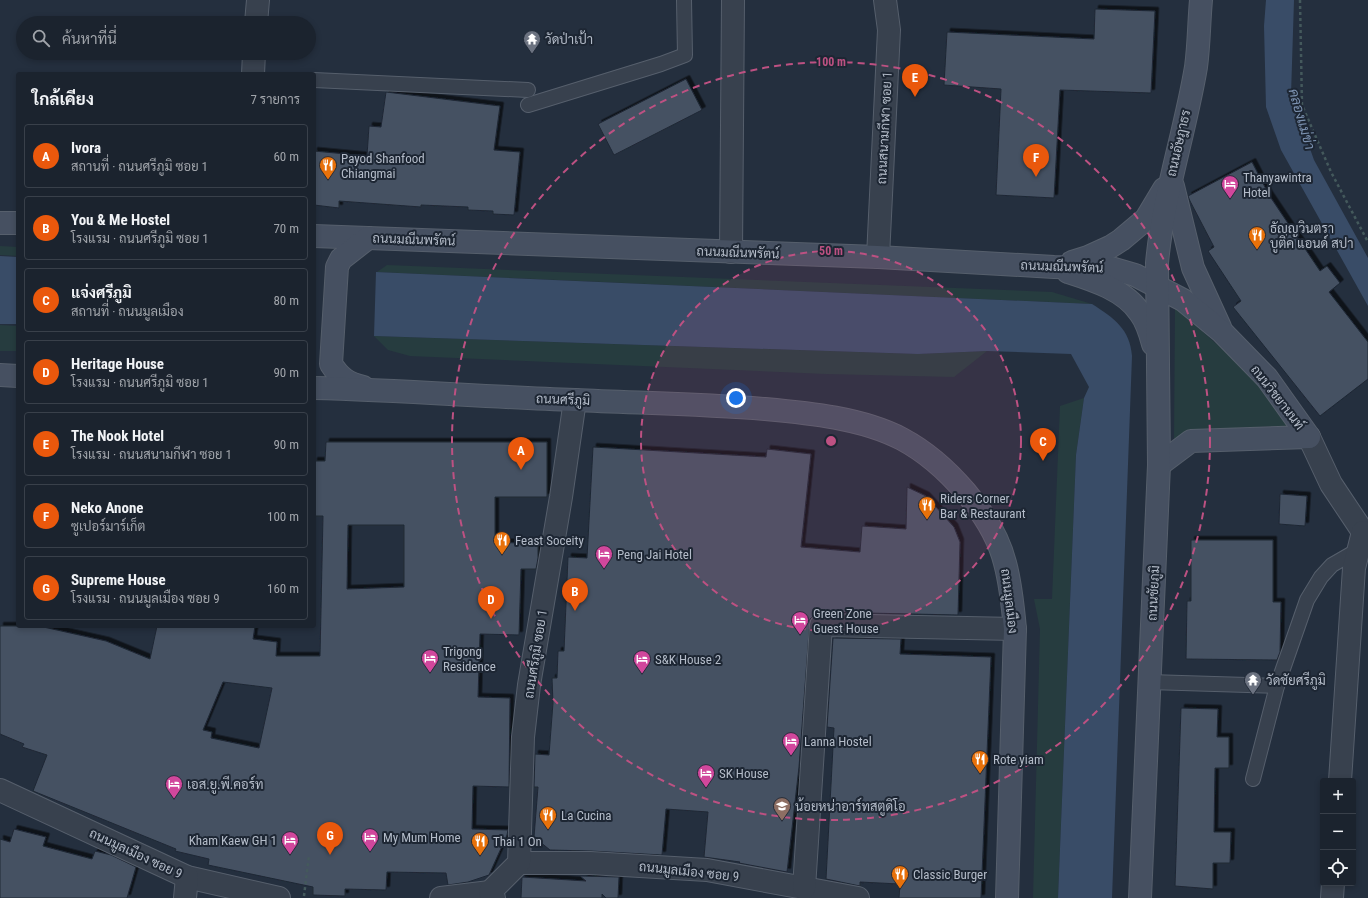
<!DOCTYPE html>
<html lang="th">
<meta charset="utf-8">
<style>
:root{--surface:#1b232e;--page:#282f3a;--text:#f1f3f6;--muted:#a0a4aa;--line:#39404a;--accent:#ea580c}
body{margin:0;font-family:"Roboto Condensed",Sarabun,sans-serif;background:var(--page);color:var(--text)}
.controls{position:absolute;right:12px;bottom:12px;display:grid;overflow:hidden;border-radius:4px;box-shadow:0 2px 6px #0003}
.controls button{width:36px;height:36px;display:grid;place-items:center;padding:0;border:0;border-bottom:1px solid var(--line);background:var(--surface);color:var(--text);font:20px sans-serif}
.you{position:absolute;left:736px;top:398px;width:14px;height:14px;margin:-10px;border:3px solid #fff;border-radius:50%;background:#1a73e8;box-shadow:0 0 0 6px #1a73e833}
.badge{display:grid;place-items:center;width:26px;height:26px;border-radius:50%;background:var(--accent);color:#fff;font-size:13px;font-weight:700}
.pin{position:absolute;translate:-50% -33px;filter:drop-shadow(0 1px 2px #0008)}
.pin::after{content:'';position:absolute;top:21px;width:14px;height:12px;background:inherit;clip-path:polygon(0 0,100% 0,50% 100%)}
.list{margin:0;padding:0;list-style:none}
h2{display:flex;justify-content:space-between;align-items:center;height:52px;margin:0;padding:0 16px;font-size:17px}
h2 small{font-size:13px;font-weight:400;color:var(--muted)}
.list li{display:grid;grid-template-columns:26px 1fr auto;gap:12px;align-items:center;box-sizing:border-box;height:64px;margin:0 8px 8px;padding:0 8px;border:1px solid var(--line);border-radius:4px}
.list b{display:block;font-size:15px;white-space:nowrap}
.list p{margin:0;font-size:13px;white-space:nowrap;color:var(--muted)}
.list em{font-size:13px;font-style:normal;color:var(--muted)}
.icon{flex:none;width:22px;height:22px;fill:none;stroke:currentColor;stroke-width:2;stroke-linecap:round;stroke-linejoin:round}
.map{position:relative;flex:none;width:1368px;height:898px;overflow:hidden}
.search{position:absolute;background:var(--surface);box-shadow:0 2px 6px #0003;left:16px;top:16px;width:300px;height:44px;display:flex;align-items:center;gap:10px;box-sizing:border-box;padding:0 14px;border-radius:22px;color:var(--muted);font-size:15px}
.panel{position:absolute;background:var(--surface);box-shadow:0 2px 6px #0003;left:16px;top:72px;width:300px;height:556px;border-radius:4px}
.map>svg:first-child{display:block}
.green{fill:#263c3f}
.water{fill:#394c67}
.building{fill:#455162;stroke:#1f2835;fill-rule:evenodd;filter:url(#shadow)}
.lines{fill:none;stroke-linecap:round;stroke-linejoin:round}
.lane-casing{stroke:#565f6c;stroke-width:16}
.street-casing{stroke:#565f6c;stroke-width:24}
.secondary-casing{stroke:#565f6c;stroke-width:24}
.path{stroke:#44595c;stroke-width:2.5;stroke-dasharray:3 3;stroke-linecap:butt}
.lane{stroke:#38414e;stroke-width:14}
.street{stroke:#38414e;stroke-width:22}
.secondary{stroke:#465061;stroke-width:22}
.ring{fill:none;stroke:#bd5182;stroke-width:2;stroke-dasharray:7 5}
.labels{text-anchor:middle;stroke-width:4;stroke-linejoin:round;paint-order:stroke}
.poi-label{font-size:13px;fill:#b4bcc9;stroke:#1d2633;text-anchor:start}
.street-label{font-size:13px;fill:#b4bcc9;stroke:#1d2633}
.water-label{font-size:14px;font-style:italic;fill:#7c92b1;stroke:#1d2633}
.centre{fill:#bd5182;stroke:#1d2633;stroke-width:2}
.ring-label{font-size:12px;text-anchor:middle;font-weight:bold;fill:#bd5182;stroke:#1d2633;stroke-width:4;stroke-linejoin:round;paint-order:stroke}
</style>
<div class="map">
<svg width="1368" height="898" viewBox="0 0 1368 898">
<defs>
<filter id="shadow"><feDropShadow dx="3.5" dy="-3.5" stdDeviation="0" flood-color="#0009"/></filter>
</defs>
<rect width="100%" height="100%" fill="#242f3e"/>
<g class="green">
<path d="M0,246L18,247V256L0,255Z"/>
<path d="M387,265L1052,292L1092,304L377,272Z"/>
<path d="M1175,307L1248,372L1294,429L1279,426L1194,430L1174,440Z"/>
<path d="M0,325L18,326V351H0Z"/>
<path d="M374,336L918,354L987,351L954,377L826,374L410,356L388,350Z"/>
<path d="M1084,398L1076,455L1058,898H1033L1040,629L1034,599H1052L1060,406Z"/>
</g>
<g class="water">
<path d="M1266,0H1294L1291,95L1314,160L1368,258V306L1281,150L1266,107L1264,26Z"/>
<path d="M0,256L18,257V324H0Z"/>
<path d="M376,272L1092,304C1114,318 1130,329 1132,356L1112,898H1058L1076,455L1084,398L1089,387L1071,354L987,351L918,354L374,336Z"/>
</g>
<g class="building">
<path d="M1095,9L1155,11L1151,93L1060,90L1054,198L996,195L1001,89L944,85L947,32L1094,39Z"/>
<path d="M686,79L702,110L614,155L598,124Z"/>
<path d="M386,92L500,106L494,150L520,152L514,215L493,214V211L468,210V207L421,205V207L339,201V208L314,205V151L367,156L369,126L381,127Z"/>
<path d="M1252,162L1269,195L1320,271L1327,266L1340,283L1329,292L1368,342V379L1320,416L1233,307L1241,301L1208,251L1214,247L1190,201L1188,196Z"/>
<path d="M326,442H547V497H495V542L538,544V558L536,569H521L519,635L480,634L478,697L510,698L509,787L473,786L472,829L508,830L507,835L489,875L468,882L448,885L446,873L387,872L386,890L345,889V896L313,895V887L208,865L209,859L175,851L176,849L33,791L47,755L22,747L24,744L0,734V626H39L106,641L150,659L157,626H255L253,639L277,642L276,656H320L323,516H314V461H325ZM348,525H404V587L347,589ZM223,682L272,688L259,748L211,738L212,732L203,730Z"/>
<path d="M593,447L766,457L767,449L811,454L801,547L860,552L862,526L906,529L907,487L926,496L954,527L960,542L958,615L821,612L815,614L810,619L799,767L787,872L739,863L740,862L704,857L708,812L666,809L662,855L591,851L550,850L534,837L538,787H534L535,754L549,755L553,703L552,678H557L558,651H564L568,557L587,558Z"/>
<path d="M1280,494L1307,496L1305,526L1279,524Z"/>
<path d="M1191,540H1273V602H1281L1280,652L1277,660L1186,659L1187,601H1191Z"/>
<path d="M833,638L901,639L900,654L991,657L981,898H899L900,884L860,882V886L826,879L834,728L827,727Z"/>
<path d="M1181,708L1218,709L1217,737H1229V768H1215L1214,832H1231L1230,863H1213V889L1175,886Z"/>
<path d="M14,829L46,837L43,846L92,859L95,851L111,855L136,867L127,898H0V839L10,842Z"/>
<path d="M580,876L619,877L618,898H606L602,894V898H521L522,877L586,881Z"/>
</g>
<g class="lines">
<g class="lane-casing">
<g id="lane">
<path d="M314,80L528,90"/>
<path d="M528,105L661,64L685,55L684,0"/>
<path d="M1149,682L1277,686"/>
<path d="M1253,779L1277,686L1307,600L1321,577L1332,565L1358,550"/>
</g>
</g>
<g class="street-casing">
<g id="street">
<path d="M256,23L258,0"/>
<path d="M253,74L254,53"/>
<path d="M731,252L733,0"/>
<path d="M878,257L889,30L885,0"/>
<path d="M1309,437L1331,484L1363,532L1368,534"/>
<path d="M1340,781L1354,568L1363,532"/>
<path d="M0,790L187,877L279,898"/>
<path d="M519,863H590L707,870L858,898"/>
<path d="M804,888L821,625L1015,629"/>
<path d="M185,898L187,877"/>
<path d="M441,898L490,892"/>
<path d="M494,898L490,892L519,863L523,737L529,685L561,497L575,400"/>
<path d="M1332,898L1333,883"/>
</g>
</g>
<g class="secondary-casing">
<g id="secondary">
<path d="M1173,186L1193,268L1220,327"/>
<path d="M0,223H18"/>
<path d="M314,236L878,257L1054,267L1111,268L1135,275L1183,300L1222,332L1267,378L1309,437"/>
<path d="M1072,262L1088,257L1110,247L1121,240L1146,219L1164,189"/>
<path d="M1068,272C1093,280 1125,290 1140,313C1147,322 1150,333 1153,344"/>
<path d="M0,375L18,376"/>
<path d="M363,387C347,383 340,378 331,364L337,267L341,259L368,238"/>
<path d="M314,388C401,390 488,397 575,400C638,403 702,404 765,409C809,413 862,418 902,439C945,462 993,515 1005,563C1011,585 1013,607 1015,629L1007,898"/>
<path d="M1159,465L1191,441L1309,437"/>
<path d="M1140,898L1159,465L1157,263C1163,196 1185,133 1196,67C1199,45 1199,22 1201,0"/>
</g>
</g>
<g class="path">
<path d="M1300,0L1302,105L1331,172L1368,242"/>
<path d="M304,896L309,855"/>
</g>
<use href="#lane" class="lane"/>
<use href="#street" class="street"/>
<use href="#secondary" class="secondary"/>
</g>
<circle cx="831" cy="441" r="190" fill="#bd5182" fill-opacity=".12"/>
<g class="ring">
<circle cx="831" cy="441" r="190"/>
<circle cx="831" cy="441" r="379"/>
</g>
<defs>
<g id="temple-pin" transform="scale(0.9)"><path d="M0 17L-7.5 6A9.5 9.5 0 1 1 7.5 6Z" fill="#6b7280" stroke="#1d2633"/><path d="M0-6L5-2H3V0L6.5 2.5H4V6H1.5V3h-3V6H-4V2.5H-6.5L-3 0V-2H-5Z" fill="#fff"/></g>
<g id="restaurant-pin" transform="scale(0.9)"><path d="M0 17L-7.5 6A9.5 9.5 0 1 1 7.5 6Z" fill="#e8710a" stroke="#1d2633"/><path d="M-5-6h1v4h1v-4h1v4h1v-4h1v5L-1.5 .5V6h-2V.5L-5-1ZM5-6V6H3V1.5H1.5Q1.5-4 5-6Z" fill="#fff"/></g>
<g id="hotel-pin" transform="scale(0.9)"><path d="M0 17L-7.5 6A9.5 9.5 0 1 1 7.5 6Z" fill="#d1479c" stroke="#1d2633"/><path d="M-6-4.5h1.5V1H6V5H4.5V3h-9V5H-6ZM-4 0a1.8 1.8 0 1 1 3.6 0ZM.5 0V-2.5h3Q6-2.5 6 0Z" fill="#fff"/></g>
<g id="school-pin" transform="scale(0.9)"><path d="M0 17L-7.5 6A9.5 9.5 0 1 1 7.5 6Z" fill="#8d6e63" stroke="#1d2633"/><path d="M0-5L7-2L0 1L-7-2ZM-4 1L0 2.5L4 1V4Q0 6-4 4Z" fill="#fff"/></g>
</defs>
<g fill-rule="evenodd">
<use href="#temple-pin" x="532" y="39"/>
<use href="#restaurant-pin" x="328" y="165"/>
<use href="#hotel-pin" x="1230" y="184"/>
<use href="#restaurant-pin" x="1257" y="235"/>
<use href="#restaurant-pin" x="927" y="505"/>
<use href="#restaurant-pin" x="502" y="540"/>
<use href="#hotel-pin" x="604" y="554"/>
<use href="#hotel-pin" x="800" y="620"/>
<use href="#hotel-pin" x="430" y="658"/>
<use href="#hotel-pin" x="642" y="659"/>
<use href="#temple-pin" x="1253" y="680"/>
<use href="#hotel-pin" x="791" y="741"/>
<use href="#restaurant-pin" x="980" y="759"/>
<use href="#hotel-pin" x="706" y="773"/>
<use href="#hotel-pin" x="174" y="784"/>
<use href="#school-pin" x="782" y="806"/>
<use href="#restaurant-pin" x="548" y="815"/>
<use href="#hotel-pin" x="370" y="837"/>
<use href="#hotel-pin" x="290" y="840"/>
<use href="#restaurant-pin" x="480" y="841"/>
<use href="#restaurant-pin" x="900" y="874"/>
</g>
<g class="labels">
<g class="poi-label">
<text x="545" y="44">วัดป่าเป้า</text>
<text x="341" y="163">Payod Shanfood<tspan x="341" dy="15">Chiangmai</tspan></text>
<text x="1243" y="182">Thanyawintra<tspan x="1243" dy="15">Hotel</tspan></text>
<text x="1270" y="233">ธัญญวินตรา<tspan x="1270" dy="15">บูติค แอนด์ สปา</tspan></text>
<text x="940" y="503">Riders Corner<tspan x="940" dy="15">Bar &amp; Restaurant</tspan></text>
<text x="515" y="545">Feast Soceity</text>
<text x="617" y="559">Peng Jai Hotel</text>
<text x="813" y="618">Green Zone<tspan x="813" dy="15">Guest House</tspan></text>
<text x="443" y="656">Trigong<tspan x="443" dy="15">Residence</tspan></text>
<text x="655" y="664">S&amp;K House 2</text>
<text x="1266" y="685">วัดชัยศรีภูมิ</text>
<text x="804" y="746">Lanna Hostel</text>
<text x="993" y="764">Rote yiam</text>
<text x="719" y="778">SK House</text>
<text x="187" y="789">เอส.ยู.พี.คอร์ท</text>
<text x="795" y="811">น้อยหน่าอาร์ทสตูดิโอ</text>
<text x="561" y="820">La Cucina</text>
<text x="383" y="842">My Mum Home</text>
<text x="277" y="845" text-anchor="end">Kham Kaew GH 1</text>
<text x="493" y="846">Thai 1 On</text>
<text x="913" y="879">Classic Burger</text>
</g>
<g class="street-label">
<text transform="translate(884 128) rotate(-87)" y="5">ถนนสนามกีฬา ซอย 1</text>
<text transform="translate(1178 143) rotate(-77)" y="5">ถนนอัษฎาธร</text>
<text transform="translate(414 239) rotate(2)" y="5">ถนนมณีนพรัตน์</text>
<text transform="translate(738 252) rotate(2)" y="5">ถนนมณีนพรัตน์</text>
<text transform="translate(1062 266) rotate(2)" y="5">ถนนมณีนพรัตน์</text>
<text transform="translate(1278 397) rotate(52)" y="5">ถนนวิชยานนท์</text>
<text transform="translate(563 399) rotate(2)" y="5">ถนนศรีภูมิ</text>
<text transform="translate(1153 593) rotate(-87)" y="5">ถนนชัยภูมิ</text>
<text transform="translate(1010 601) rotate(83)" y="5">ถนนมูลเมือง</text>
<text transform="translate(535 654) rotate(-81)" y="5">ถนนศรีภูมิ ซอย 1</text>
<text transform="translate(136 853) rotate(25)" y="5">ถนนมูลเมือง ซอย 9</text>
<text transform="translate(689 871) rotate(6)" y="5">ถนนมูลเมือง ซอย 9</text>
</g>
<g class="water-label">
<text transform="translate(1302 119) rotate(74)" y="5">คลองแม่ข่า</text>
</g>
</g>
<circle cx="831" cy="441" r="6" class="centre"/>
<g class="ring-label">
<text x="831" y="66">100 m</text>
<text x="831" y="255">50 m</text>
</g>
</svg>
<div class="controls">
<button>+</button>
<button>−</button>
<button><svg class="icon" aria-label="locate" viewBox="0 0 24 24"><circle cx="12" cy="12" r="6"/><path d="M12 2v4M12 18v4M2 12h4M18 12h4"/></svg></button>
</div>
<div class="you"></div>
<div class="pin badge" style="left:521px;top:470px">A</div>
<div class="pin badge" style="left:575px;top:611px">B</div>
<div class="pin badge" style="left:1043px;top:461px">C</div>
<div class="pin badge" style="left:491px;top:619px">D</div>
<div class="pin badge" style="left:915px;top:97px">E</div>
<div class="pin badge" style="left:1036px;top:177px">F</div>
<div class="pin badge" style="left:330px;top:855px">G</div>
<div class="search"><svg class="icon" aria-label="search" viewBox="0 0 24 24"><circle cx="10" cy="10" r="6"/><path d="M15 15l6 6"/></svg>ค้นหาที่นี่</div>
<section class="panel">
<h2>ใกล้เคียง<small>7 รายการ</small></h2>
<ul class="list">
<li><span class="badge">A</span><div><b>Ivora</b><p>สถานที่ · ถนนศรีภูมิ ซอย 1</p></div><em>60 m</em></li>
<li><span class="badge">B</span><div><b>You &amp; Me Hostel</b><p>โรงแรม · ถนนศรีภูมิ ซอย 1</p></div><em>70 m</em></li>
<li><span class="badge">C</span><div><b>แจ่งศรีภูมิ</b><p>สถานที่ · ถนนมูลเมือง</p></div><em>80 m</em></li>
<li><span class="badge">D</span><div><b>Heritage House</b><p>โรงแรม · ถนนศรีภูมิ ซอย 1</p></div><em>90 m</em></li>
<li><span class="badge">E</span><div><b>The Nook Hotel</b><p>โรงแรม · ถนนสนามกีฬา ซอย 1</p></div><em>90 m</em></li>
<li><span class="badge">F</span><div><b>Neko Anone</b><p>ซูเปอร์มาร์เก็ต</p></div><em>100 m</em></li>
<li><span class="badge">G</span><div><b>Supreme House</b><p>โรงแรม · ถนนมูลเมือง ซอย 9</p></div><em>160 m</em></li>
</ul>
</section>
</div>
